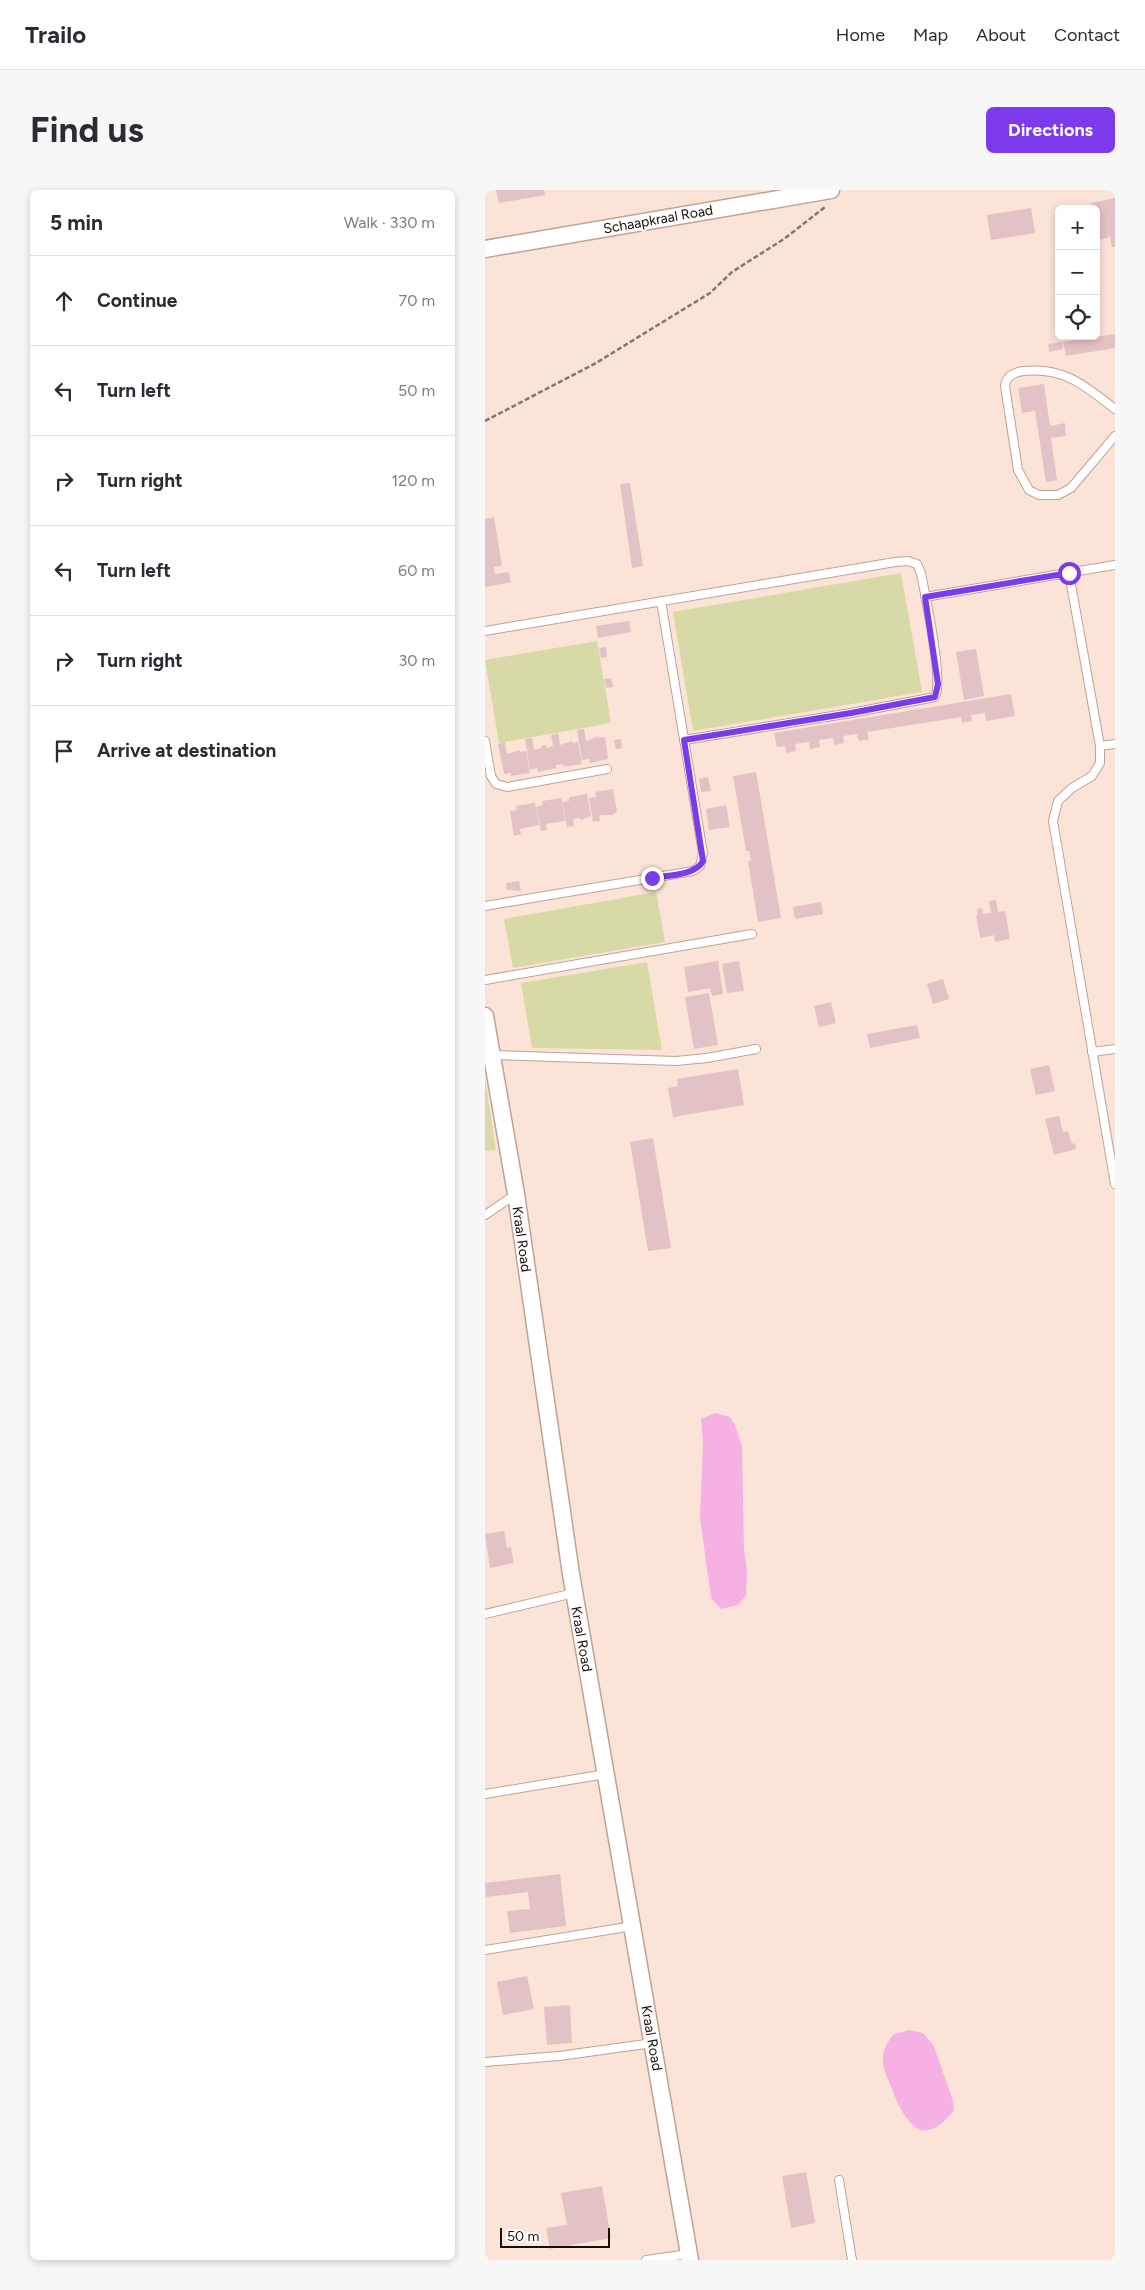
<!DOCTYPE html>
<meta charset="utf-8">
<style>
:root{--surface:#fff;--page:#f7f7f7;--text:#2b2b33;--muted:#7c7c81;--line:#e1e1e2;--accent:#7c3aed}
body{margin:0;font-family:Figtree,sans-serif;background:var(--page);color:var(--text)}
.controls{position:absolute;right:15px;top:15px;display:grid;overflow:hidden;border-radius:8px;box-shadow:0 2px 8px #0003}
.controls button{width:45px;height:45px;display:grid;place-items:center;padding:0;border:0;border-bottom:1px solid var(--line);background:var(--surface);color:var(--text);font:25px sans-serif}
.scale{position:absolute;left:15px;bottom:12px;width:110px;box-sizing:border-box;padding-left:5px;border:2px solid #170d09;border-top:0;font-size:14px;line-height:18px;white-space:nowrap;color:#170d09;-webkit-text-stroke:4px #fff;paint-order:stroke}
.stop{position:absolute;width:15px;height:15px;margin:-11px;border:4px solid #7c3aed;border-radius:50%;background:#fff}
.stop.end{background:#7c3aed;border-color:#fff;box-shadow:0 1px 5px #0008}
.list{margin:0;padding:0;list-style:none}
h2{display:flex;justify-content:space-between;align-items:center;height:65px;margin:0;padding:0 20px;font-size:21px}
h2 small{font-size:16px;font-weight:400;color:var(--muted)}
.list li{display:grid;grid-template-columns:32px 1fr auto;gap:15px;align-items:center;box-sizing:border-box;height:90px;padding:0 20px;border-top:1px solid var(--line)}
.list b{display:block;font-size:19px;white-space:nowrap}
.list em{font-size:16px;font-style:normal;color:var(--muted)}
.icon{flex:none;width:28px;height:28px;fill:none;stroke:currentColor;stroke-width:2;stroke-linecap:round;stroke-linejoin:round}
.map{position:relative;flex:none;width:630px;height:2070px;overflow:hidden;border-radius:8px}
header{display:flex;align-items:center;gap:30px;box-sizing:border-box;height:70px;padding:0 25px;background:var(--surface);border-bottom:1px solid var(--line)}
header strong{font-size:24px}
nav{display:flex;gap:28px;margin-inline-start:auto;font-size:18px}
.intro{display:flex;align-items:center;justify-content:space-between;box-sizing:border-box;height:120px;padding:0 30px}
h1{margin:0;font-size:35px}
.button{padding:12px 22px;border-radius:8px;background:var(--accent);color:#fff;font-size:18px;font-weight:700}
main{display:flex;gap:30px;padding:0 30px}
aside{flex:1;background:var(--surface);border-radius:8px;box-shadow:0 2px 8px #0003}
.map>svg:first-child{display:block}
.green{fill:#d7daa6}
.water{fill:#f5b1e3}
.building{fill:#e3c2c5}
.lines{fill:none;stroke-linecap:round;stroke-linejoin:round}
.lane-casing{stroke:#bfa296;stroke-width:10}
.street-casing{stroke:#bfa296;stroke-width:19}
.path{stroke:#86756e;stroke-width:2.5;stroke-dasharray:5 2.5;stroke-linecap:butt}
.lane{stroke:#fff;stroke-width:8}
.street{stroke:#fff;stroke-width:16}
.route{stroke:#7c3aed;stroke-width:6}
.labels{text-anchor:middle;stroke-width:4.5;stroke-linejoin:round;paint-order:stroke}
.street-label{font-size:14px;fill:#170d09;stroke:#fff}
</style>
<header>
<strong>Trailo</strong>
<nav><a>Home</a><a>Map</a><a>About</a><a>Contact</a></nav>
</header>
<div class="intro"><h1>Find us</h1><a class="button">Directions</a></div>
<main>
<aside>
<h2>5 min<small>Walk · 330 m</small></h2>
<ul class="list">
<li><svg class="icon" aria-label="ahead" viewBox="0 0 24 24"><path d="M12 20V5M6 11l6-6 6 6"/></svg><div><b>Continue</b></div><em>70 m</em></li>
<li><svg class="icon" aria-label="left" viewBox="0 0 24 24"><path d="M17 20v-9H6M10 6l-5 5 5 5"/></svg><div><b>Turn left</b></div><em>50 m</em></li>
<li><svg class="icon" aria-label="right" viewBox="0 0 24 24"><path d="M7 20v-9h11M14 6l5 5-5 5"/></svg><div><b>Turn right</b></div><em>120 m</em></li>
<li><svg class="icon" aria-label="left" viewBox="0 0 24 24"><path d="M17 20v-9H6M10 6l-5 5 5 5"/></svg><div><b>Turn left</b></div><em>60 m</em></li>
<li><svg class="icon" aria-label="right" viewBox="0 0 24 24"><path d="M7 20v-9h11M14 6l5 5-5 5"/></svg><div><b>Turn right</b></div><em>30 m</em></li>
<li><svg class="icon" aria-label="arrive" viewBox="0 0 24 24"><path d="M6 21V4h12l-3 4 3 4H6"/></svg><div><b>Arrive at destination</b></div></li>
</ul>
</aside>
<div class="map">
<svg width="630" height="2070" viewBox="0 0 630 2070">
<rect width="100%" height="100%" fill="#fbe3d8"/>
<g class="green">
<path d="M416,383L437,502L208,541L188,422Z"/>
<path d="M112,451L126,533L14,553L0,470Z"/>
<path d="M171,702L180,752L28,778L19,729Z"/>
<path d="M162,772L177,860L47,858L36,793Z"/>
<path d="M0,889L11,960L0,961Z"/>
</g>
<g class="water">
<path d="M230,1223L245,1227L250,1235L257,1257L259,1359L262,1380L261,1405L253,1415L236,1419L226,1408L215,1328L218,1252L216,1229Z"/>
<path d="M424,1840L438,1843L449,1856L468,1911L469,1920C439,1959 422,1936 408,1902C405,1893 398,1881 398,1872C397,1861 402,1852 409,1844Z"/>
</g>
<g class="building">
<path d="M11,0H59L60,5L14,13Z"/>
<path d="M630,8V57H627L625,47L613,50L611,19H607L606,13Z"/>
<path d="M546,18L550,43L506,50L502,25Z"/>
<path d="M630,144V158L581,166L578,152Z"/>
<path d="M577,152L578,159L564,162L563,154Z"/>
<path d="M559,194L565,236L580,233L581,246L566,248L572,290L561,292L550,221L537,223L533,198Z"/>
<path d="M145,293L158,376L147,378L135,294Z"/>
<path d="M9,327L17,376L9,377L10,384L24,382L26,392L0,397V329Z"/>
<path d="M144,431L146,442L113,448L111,436Z"/>
<path d="M121,457L122,467L116,468L114,458Z"/>
<path d="M491,459L499,506L479,510L471,462Z"/>
<path d="M126,488L128,497L121,498L119,489Z"/>
<path d="M526,504L530,526L501,531L500,523L486,525L487,531L477,533L476,527L382,542L384,549L374,551L372,544L358,546L359,553L349,555L348,548L334,550L335,557L325,559L324,552L310,554L311,561L301,563L300,556L292,557L289,543Z"/>
<path d="M99,539L101,551L114,546V548L120,547L123,569L105,573L104,569L97,570L92,540Z"/>
<path d="M73,543L75,555L87,551L88,553L93,552L97,574L78,577V574L71,575V578L53,582L52,578L45,580L40,549L47,548L49,560L56,558V556L61,555V558L68,556L66,545Z"/>
<path d="M136,549L137,558L131,559L129,550Z"/>
<path d="M20,552L22,564L35,560V562L41,561L45,583L26,586V583L19,584L13,554Z"/>
<path d="M271,582L296,728L273,732L263,671L266,670L264,661H261L248,586Z"/>
<path d="M223,587L226,601L216,602L214,589Z"/>
<path d="M128,599L132,622L127,625H114L115,631L108,632L104,608L111,607L110,602Z"/>
<path d="M102,604L106,626L96,630L95,628L88,629L89,636L82,637L77,612L84,611V607Z"/>
<path d="M76,608L80,631L61,634L62,640L56,641L51,617L58,615L57,611Z"/>
<path d="M50,613L54,635L35,639L36,644L29,646L25,621L32,620L31,616Z"/>
<path d="M241,615L245,637L224,640L221,619Z"/>
<path d="M34,691L36,701L22,700L21,693Z"/>
<path d="M511,710L513,722L520,721L525,749L510,752L509,745L495,748L491,725H493L492,719L497,718L498,724L506,723L504,711Z"/>
<path d="M336,712L338,724L310,729L308,717Z"/>
<path d="M233,771L238,804L227,806L225,798L203,802L199,777Z"/>
<path d="M254,771L259,801L242,803L237,774Z"/>
<path d="M458,789L464,809L448,814L442,794Z"/>
<path d="M224,803L233,855L209,859L200,807Z"/>
<path d="M346,812L351,833L334,837L329,816Z"/>
<path d="M432,835L435,848L385,858L382,844Z"/>
<path d="M564,875L570,901L551,905L545,879Z"/>
<path d="M253,879L259,915L188,927L183,898L193,896L192,889Z"/>
<path d="M574,926L578,942L583,941L587,954L590,953L591,959L569,965L560,929Z"/>
<path d="M168,948L186,1058L163,1061L145,952Z"/>
<path d="M19,1341L22,1358L26,1357L29,1373L5,1378L0,1344Z"/>
<path d="M75,1684L81,1736L25,1743L22,1721L45,1719L43,1702L1,1707L0,1693Z"/>
<path d="M42,1786L49,1819L18,1825L12,1792Z"/>
<path d="M85,1815L87,1853L62,1855L59,1817Z"/>
<path d="M321,1982L330,2033L306,2038L297,1986Z"/>
<path d="M117,1996L126,2048L65,2059L61,2038L82,2035L76,2003Z"/>
</g>
<g class="lines">
<g class="lane-casing">
<g id="lane">
<path d="M630,219C600,196 580,177 539,181C530,182 521,186 520,196L533,280L544,300L554,305H573L586,298L630,246"/>
<path d="M584,383L615,556L630,554"/>
<path d="M440,407L630,375"/>
<path d="M0,441L410,372L423,371L432,374L436,383C440,406 459,489 450,507L366,523L199,550"/>
<path d="M0,551L6,586L11,594L22,597L122,579"/>
<path d="M615,556V573L607,586L587,598L573,611L568,631L630,994"/>
<path d="M0,716L208,681L215,676L218,663L176,411"/>
<path d="M0,790L267,744"/>
<path d="M607,862L630,859"/>
<path d="M7,865L191,871L222,868L271,859"/>
<path d="M0,1025L31,1004"/>
<path d="M0,1424L89,1403"/>
<path d="M0,1604L121,1584"/>
<path d="M0,1760L148,1736"/>
<path d="M0,1872L74,1866L168,1853"/>
<path d="M354,1990L367,2070"/>
<path d="M161,2070L204,2064"/>
</g>
</g>
<g class="street-casing">
<g id="street">
<path d="M0,59L346,0"/>
<path d="M0,826L31,1004L86,1384L205,2070"/>
</g>
</g>
<path class="path" d="M0,231L111,173L225,103L247,82L299,49L340,17"/>
<use href="#lane" class="lane"/>
<use href="#street" class="street"/>
</g>
<g class="lines">
<path class="route" d="M167,688C182,685 210,686 218,671L199,550L366,523L450,507L453,494L440,407L584,383"/>
</g>
<g class="labels">
<g class="street-label">
<text transform="translate(173 29) rotate(-10)" y="5">Schaapkraal Road</text>
<text transform="translate(37 1049) rotate(82)" y="5">Kraal Road</text>
<text transform="translate(97 1449) rotate(80)" y="5">Kraal Road</text>
<text transform="translate(167 1848) rotate(80)" y="5">Kraal Road</text>
</g>
</g>
</svg>
<div class="controls">
<button>+</button>
<button>−</button>
<button><svg class="icon" aria-label="locate" viewBox="0 0 24 24"><circle cx="12" cy="12" r="6"/><path d="M12 2v4M12 18v4M2 12h4M18 12h4"/></svg></button>
</div>
<div class="scale">50 m</div>
<div class="stop" style="left:584px;top:383px"></div>
<div class="stop end" style="left:167px;top:688px"></div>
</div>
</main>
